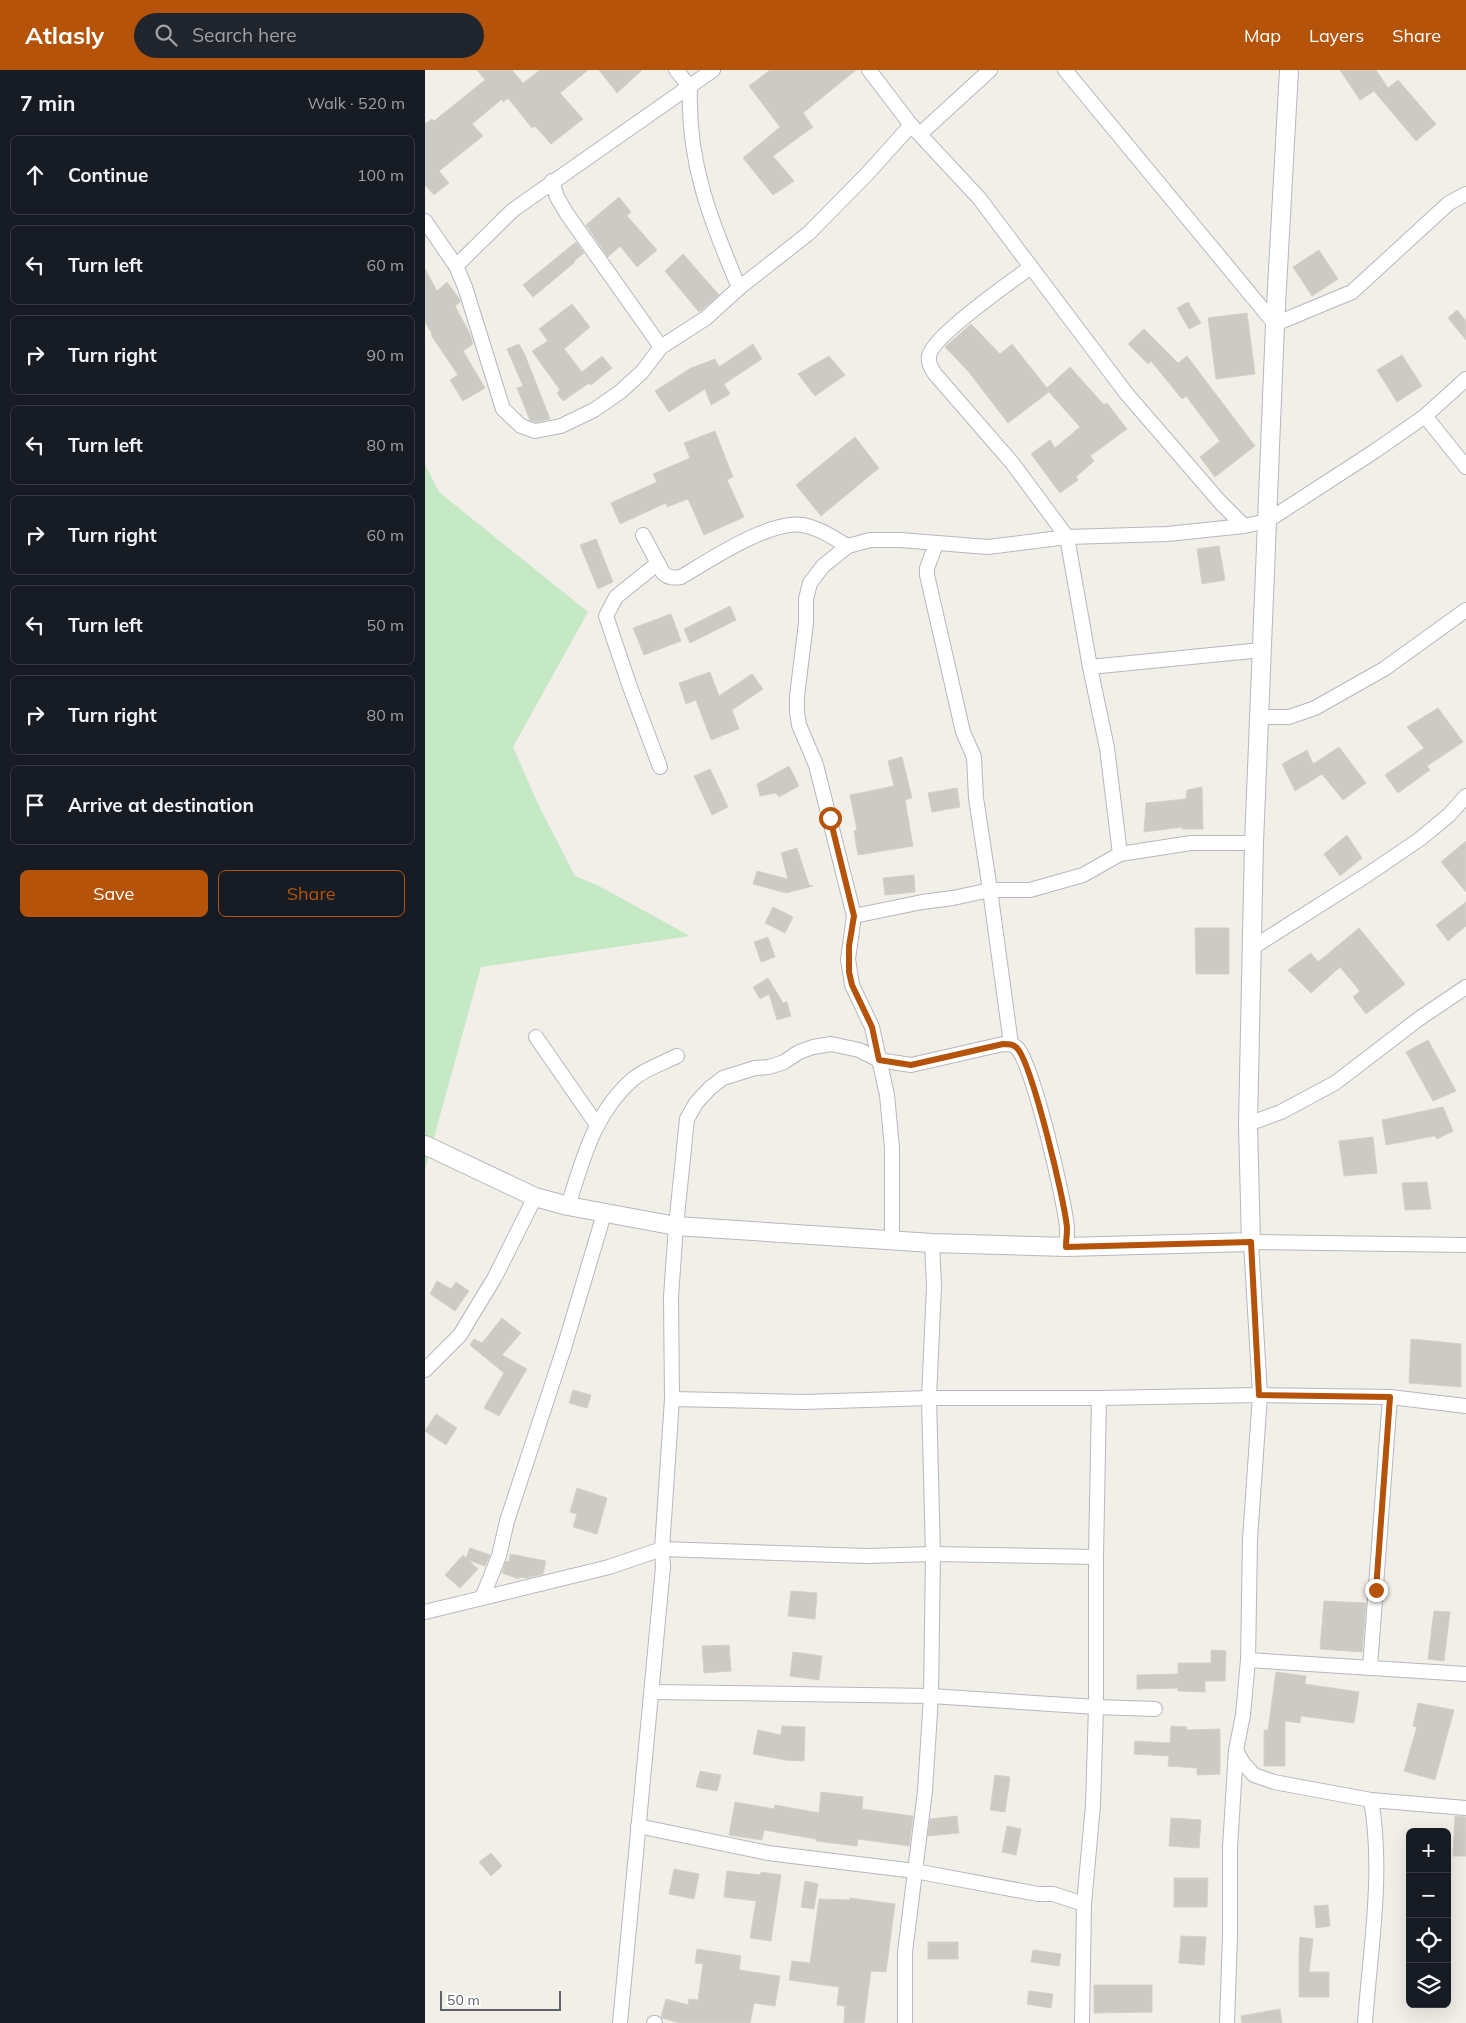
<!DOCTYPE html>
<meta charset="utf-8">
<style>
:root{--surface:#171b24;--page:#20242c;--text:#f1f3f6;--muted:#9ea1a6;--line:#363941;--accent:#b45309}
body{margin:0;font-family:Mulish,sans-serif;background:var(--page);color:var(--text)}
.controls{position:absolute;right:15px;bottom:15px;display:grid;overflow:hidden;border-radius:8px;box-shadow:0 5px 20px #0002}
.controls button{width:45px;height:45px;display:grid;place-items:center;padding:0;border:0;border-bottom:1px solid var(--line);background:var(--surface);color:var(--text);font:25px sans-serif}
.scale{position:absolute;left:15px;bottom:12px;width:121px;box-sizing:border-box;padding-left:5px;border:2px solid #5f6368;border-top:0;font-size:14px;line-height:18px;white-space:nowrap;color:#5f6368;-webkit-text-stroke:4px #fff;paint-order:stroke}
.stop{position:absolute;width:15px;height:15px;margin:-11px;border:4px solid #b45309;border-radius:50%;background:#fff}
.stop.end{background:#b45309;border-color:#fff;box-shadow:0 1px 5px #0008}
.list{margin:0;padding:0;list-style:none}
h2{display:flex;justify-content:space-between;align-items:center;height:65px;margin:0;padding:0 20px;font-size:21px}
h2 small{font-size:16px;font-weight:400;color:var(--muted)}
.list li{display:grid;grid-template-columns:32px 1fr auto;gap:15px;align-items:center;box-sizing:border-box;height:80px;margin:0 10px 10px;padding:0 10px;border:1px solid var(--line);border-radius:8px}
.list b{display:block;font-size:19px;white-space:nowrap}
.list em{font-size:16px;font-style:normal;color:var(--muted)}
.actions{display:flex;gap:10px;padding:15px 20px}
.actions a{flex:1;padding:11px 0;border:1px solid var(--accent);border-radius:8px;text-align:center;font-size:18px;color:var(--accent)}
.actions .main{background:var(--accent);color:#fff}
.icon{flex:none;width:28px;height:28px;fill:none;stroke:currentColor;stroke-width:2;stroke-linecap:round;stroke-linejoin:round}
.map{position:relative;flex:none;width:1041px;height:1953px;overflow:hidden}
header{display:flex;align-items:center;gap:30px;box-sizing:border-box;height:70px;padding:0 25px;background:var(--accent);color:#fff}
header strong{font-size:24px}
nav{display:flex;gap:28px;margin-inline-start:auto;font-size:18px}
.search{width:350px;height:45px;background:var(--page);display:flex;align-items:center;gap:12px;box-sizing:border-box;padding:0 18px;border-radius:28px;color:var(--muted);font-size:19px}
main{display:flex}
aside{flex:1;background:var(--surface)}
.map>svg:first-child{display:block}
.green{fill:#c5e8c5}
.building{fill:#cccac5;stroke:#d6d1c6}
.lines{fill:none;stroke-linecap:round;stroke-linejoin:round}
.minor-casing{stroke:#b5b8bc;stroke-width:16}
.tertiary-casing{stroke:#b5b8bc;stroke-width:20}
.minor{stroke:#fff;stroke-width:14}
.tertiary{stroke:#fff;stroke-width:18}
.route{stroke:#b45309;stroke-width:6}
</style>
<header>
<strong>Atlasly</strong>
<div class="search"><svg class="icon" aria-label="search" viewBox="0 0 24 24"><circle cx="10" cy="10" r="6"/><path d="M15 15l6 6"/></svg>Search here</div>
<nav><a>Map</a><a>Layers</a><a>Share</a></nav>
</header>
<main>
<aside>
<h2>7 min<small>Walk · 520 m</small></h2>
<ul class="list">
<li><svg class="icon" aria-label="ahead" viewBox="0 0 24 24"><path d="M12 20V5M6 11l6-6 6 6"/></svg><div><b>Continue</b></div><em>100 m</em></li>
<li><svg class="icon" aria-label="left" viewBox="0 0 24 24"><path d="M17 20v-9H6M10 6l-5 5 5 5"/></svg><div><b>Turn left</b></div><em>60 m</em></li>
<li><svg class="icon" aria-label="right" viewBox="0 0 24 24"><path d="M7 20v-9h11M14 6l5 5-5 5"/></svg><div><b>Turn right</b></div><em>90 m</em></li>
<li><svg class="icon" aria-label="left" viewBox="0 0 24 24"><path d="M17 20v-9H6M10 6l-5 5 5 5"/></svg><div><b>Turn left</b></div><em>80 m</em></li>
<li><svg class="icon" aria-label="right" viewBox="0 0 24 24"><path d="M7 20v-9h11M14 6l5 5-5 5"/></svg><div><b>Turn right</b></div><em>60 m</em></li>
<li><svg class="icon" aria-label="left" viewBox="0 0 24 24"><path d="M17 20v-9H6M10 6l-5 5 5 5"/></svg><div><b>Turn left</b></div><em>50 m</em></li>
<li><svg class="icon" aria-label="right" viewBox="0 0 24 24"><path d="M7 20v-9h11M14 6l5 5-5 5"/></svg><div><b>Turn right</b></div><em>80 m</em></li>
<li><svg class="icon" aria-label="arrive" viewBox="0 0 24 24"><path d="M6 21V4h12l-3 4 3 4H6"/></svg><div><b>Arrive at destination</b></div></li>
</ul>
<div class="actions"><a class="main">Save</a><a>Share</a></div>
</aside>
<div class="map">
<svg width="1041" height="1953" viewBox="0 0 1041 1953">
<rect width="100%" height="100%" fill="#f1efe8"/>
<path class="green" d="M0,394L14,422L163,542L88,677L113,734L150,806L172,815L265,866L56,897L0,1100Z"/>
<g class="building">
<path d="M52,0H87L98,13L115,0H163L135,23L158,49L126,74L110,56L107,58L83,28L78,32L77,29L47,54L58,66L14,101L24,113L9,125L0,115V54L7,49L9,51L60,10Z"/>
<path d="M174,0H217L192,23Z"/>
<path d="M345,0H431L378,43L388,57L348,86L369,111L348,125L318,88L355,57L324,16Z"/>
<path d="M915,0H951L963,18L973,10L1011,54L991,71L949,21L935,30Z"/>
<path d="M194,127L206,142L202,146L232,180L212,197L195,176L183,187L161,155Z"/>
<path d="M151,172L159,183L149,191L150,192L108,227L98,215Z"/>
<path d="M894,180L913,209L887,226L868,197Z"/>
<path d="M258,184L294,225L274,242L240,201Z"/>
<path d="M0,199L12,221L22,212L35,230V232L30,236L45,264L48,274L38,281L60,318L38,331L25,310L33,305L6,265L7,264L0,252Z"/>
<path d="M763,232L776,253L764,259L752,238Z"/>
<path d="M147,234L165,257L139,279L157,302L177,286L187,298L166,315L164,313L138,331L132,323L135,320L107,281L123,271L114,259Z"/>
<path d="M1032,240L1041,251V270L1023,248Z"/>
<path d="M822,243L830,304L791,309L783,248Z"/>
<path d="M546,254L575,284L587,274L622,318L645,297L679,335L682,333L702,359L665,386L669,391L651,407L653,410L635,423L606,384L625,370L630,378L655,357L624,322L583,353L543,301L520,277Z"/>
<path d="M719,259L753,293L762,286L830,376L790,407L775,387L795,371L761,326L757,329L726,291L723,294L703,274Z"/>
<path d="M94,274L100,285L125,349L111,352L105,350L92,318L98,316L82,279Z"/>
<path d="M328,274L337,289L299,314L305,324L286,335L280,319L244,342L230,321L266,298L290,289L294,297Z"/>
<path d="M977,285L997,316L972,332L952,300Z"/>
<path d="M404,286L420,305L390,326L373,304Z"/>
<path d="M290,361L308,407L302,410L319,447L279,465L263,429L242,437L241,433L195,454L186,433L232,412L228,404L265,388L259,373Z"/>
<path d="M430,367L454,398L396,446L371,415Z"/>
<path d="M171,469L188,512L173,519L155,475Z"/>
<path d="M794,476L800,510L777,514L772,479Z"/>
<path d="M305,536L311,550L265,573L259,559Z"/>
<path d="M246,544L256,571L219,585L208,558Z"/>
<path d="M285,602L294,626L327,604L338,619L307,640L314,659L286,670L271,630L261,634L254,613Z"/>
<path d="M1013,638L1038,672L1002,696L1005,700L973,723L960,705L999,678L982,657Z"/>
<path d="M914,677L941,713L918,730L897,704L870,721L857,694L882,680L888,694Z"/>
<path d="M477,687L487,728L480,730L488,776L433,785L429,761L432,760L425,725L469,716L463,691Z"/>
<path d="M364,696L374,716L354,727L351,723L335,726L332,714Z"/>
<path d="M285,699L303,737L287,745L269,706Z"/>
<path d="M777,717L778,759H757V757L719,762L721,733L761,729L762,720Z"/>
<path d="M532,718L535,737L507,742L503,723Z"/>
<path d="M922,765L937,788L915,806L899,784Z"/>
<path d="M1041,771V822L1016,792Z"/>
<path d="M372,778L384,815L388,816L361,823L328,814L332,801L363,809L356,783Z"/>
<path d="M489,805L490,822L460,825L458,808Z"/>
<path d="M1041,832V856L1023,871L1011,855Z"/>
<path d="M348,837L368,847L360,863L340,853Z"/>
<path d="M770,858H804V904H771Z"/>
<path d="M934,858L980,914L941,944L928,927L935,921L915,897L886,923L863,900L886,883L893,892Z"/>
<path d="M343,867L350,887L336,892L329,872Z"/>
<path d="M343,908L358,933L362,932L366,946L352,950L344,924L335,929L328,917Z"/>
<path d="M1003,970L1031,1021L1008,1031L981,982Z"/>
<path d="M1018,1037L1028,1061L1012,1069L1010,1066L961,1075L957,1050Z"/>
<path d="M948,1067L952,1103L919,1106L914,1071Z"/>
<path d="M1002,1112L1006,1139L980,1140L977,1113Z"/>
<path d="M12,1211L26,1219L31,1212L44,1221L30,1241L5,1224Z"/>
<path d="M77,1248L96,1263L77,1285L102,1299L74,1346L59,1338L79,1303L45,1275L49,1269L57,1273Z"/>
<path d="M986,1269L1036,1274V1317L984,1313Z"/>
<path d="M148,1320L166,1325L162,1338L144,1333Z"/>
<path d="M11,1344L32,1358L21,1375L0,1361Z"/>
<path d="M152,1418L182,1428L172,1464L148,1457L152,1444L145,1442Z"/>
<path d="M45,1478L65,1485L60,1496L43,1490L53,1499L35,1518L20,1505L38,1485L41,1488Z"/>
<path d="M85,1484L121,1491L118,1504L101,1508L94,1507V1509L77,1503L81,1491L84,1492Z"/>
<path d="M366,1521L392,1523L390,1549L363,1546Z"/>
<path d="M899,1531L941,1533L937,1582L895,1579Z"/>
<path d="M1009,1541L1025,1542L1019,1591L1003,1589Z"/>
<path d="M304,1575L306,1601L279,1603L277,1576Z"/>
<path d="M786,1580L801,1581L800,1611H780V1622L753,1621V1618L712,1619V1605L753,1604V1593H786Z"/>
<path d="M368,1582L397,1586L394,1610L365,1606Z"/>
<path d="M851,1602L881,1606L880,1614L934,1622L929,1653L876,1646L875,1653L860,1651V1696H839V1660H843Z"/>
<path d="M993,1633L1029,1640L1010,1710L979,1701L992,1657L988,1656Z"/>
<path d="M357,1656L380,1657L379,1691L360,1690L328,1684L333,1660L356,1665Z"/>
<path d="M746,1656L762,1657V1660L795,1659V1704L772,1705V1698L743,1696L744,1686L709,1684L710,1671L745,1673Z"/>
<path d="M275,1701L296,1705L292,1721L271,1717Z"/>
<path d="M570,1705L585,1707L580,1742L565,1740Z"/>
<path d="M396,1722L438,1727L437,1739L488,1746L484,1776L433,1769L432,1776L391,1771V1769L339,1760L337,1770L304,1765L310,1732L349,1739L350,1735L394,1743Z"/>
<path d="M532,1746L534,1763L503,1766L505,1749Z"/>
<path d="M1030,1746L1041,1747V1786H1028Z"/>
<path d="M746,1748L776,1750L774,1778L744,1776Z"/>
<path d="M582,1756L596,1759L591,1785L577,1782Z"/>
<path d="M66,1783L77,1796L66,1806L54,1792Z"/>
<path d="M249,1799L274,1804L269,1829L244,1824Z"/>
<path d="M302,1801L335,1805L336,1802L356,1805L346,1871L325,1868L331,1831L299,1827Z"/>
<path d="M749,1808H783L782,1837H749Z"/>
<path d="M380,1811L393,1814L389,1839L376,1837Z"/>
<path d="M425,1828L470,1834L461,1902L446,1901L439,1953H419L420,1936L412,1935L414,1917L364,1910L367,1891L385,1893L394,1829L425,1830Z"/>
<path d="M903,1835L905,1856L891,1858L889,1836Z"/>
<path d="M756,1866L781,1867L779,1895L754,1893Z"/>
<path d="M875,1867L888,1869L884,1902H904V1927H874V1881Z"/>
<rect x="503" y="1872" width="30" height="17"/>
<path d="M272,1879L316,1886L314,1900L355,1906L350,1936L329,1933L325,1953H255L237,1948L236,1947L241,1929L263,1935L264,1929L273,1930L278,1894L270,1893Z"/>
<path d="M608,1880L636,1884L634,1896L606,1892Z"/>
<path d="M669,1915H727V1942L669,1943Z"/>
<path d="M604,1921L628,1924L626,1938L602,1934Z"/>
<path d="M855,1939L857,1953H817L816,1946Z"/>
</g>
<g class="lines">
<g class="minor-casing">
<g id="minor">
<path d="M251,0L265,17C262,93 286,150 314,218"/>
<path d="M288,0L88,140L31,196L40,217L78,339L96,356L110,361L136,356L169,340L195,322L217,302L236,277L281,248L314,218L384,163L443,103L486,55"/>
<path d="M444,0L486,55L554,128L701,323L795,432L819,456L842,451L950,381L1000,346L1041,309"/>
<path d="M640,0L850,254L927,222L1024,133L1041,124"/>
<path d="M495,64L565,0"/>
<path d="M127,111L132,127L142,144L236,277"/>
<path d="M0,151L31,196"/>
<path d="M606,197C588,210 507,267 504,286C503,293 506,298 510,304L588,394L642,467L665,597L682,678L695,784L766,773H829"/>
<path d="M1000,346L1041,397"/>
<path d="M218,465L238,503C244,508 248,508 256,507C285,490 344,450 378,455C395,458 408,468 423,476"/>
<path d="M511,474L502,498V505L538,662L549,687L551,728L565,820H605L658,805L695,784"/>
<path d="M233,493L191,527L181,546L205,617L235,697"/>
<path d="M665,597L837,580"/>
<path d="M834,647H864L890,638L959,599L1041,540"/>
<path d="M429,846L497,832L528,828L565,820L586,974"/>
<path d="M827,878L942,805L995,769L1024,745L1041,726"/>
<path d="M111,967L172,1055"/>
<path d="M823,1054L856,1042L910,1013L995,948L1041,917"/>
<path d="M143,1136C158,1089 169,1043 208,1009C220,999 238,993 252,986"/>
<path d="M467,1171V1078L462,1025L447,957L427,915L423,889L429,846L391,695L374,655L372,642V626L381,553V529L385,513L398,496L423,476L445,470H475L563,477L642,467L742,464L819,456"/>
<path d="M0,1300L35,1265L70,1207L110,1127"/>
<path d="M247,1329L378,1332L504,1328H674L835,1325L965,1327L1041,1336"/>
<path d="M671,1487L674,1328"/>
<path d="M57,1528L74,1486L82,1451L139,1278L179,1144"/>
<path d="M0,1542L184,1497L237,1479L442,1486L508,1484L671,1487V1637L668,1735L659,1834L657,1953"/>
<path d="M823,1590L1041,1604"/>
<path d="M945,1597L965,1327"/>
<path d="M227,1622L506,1626L671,1637L730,1639"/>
<path d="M811,1680L818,1693L829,1705L849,1712L946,1730L1041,1738"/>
<path d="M213,1756L343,1783L490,1801L613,1824H628L659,1834"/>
<path d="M195,1953L238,1497L237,1479L247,1329L246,1227L251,1156L262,1049L271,1033L285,1018L298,1008L330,998L344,997L359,992L374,982L388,977L406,974L434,980L454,990L486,995L578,974C584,974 588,974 592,978C608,994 640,1132 642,1158C642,1164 642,1171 641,1177"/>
<path d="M229,1953H230"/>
<path d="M480,1953V1882L500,1721L506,1626L508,1484L504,1328L509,1216L507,1173"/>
<path d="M802,1953L805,1866V1778L811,1680L818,1645L823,1590L825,1470L835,1325L826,1172L1041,1175"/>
<path d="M940,1953C945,1880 959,1803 946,1730"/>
</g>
</g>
<g class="tertiary-casing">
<path id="tertiary" d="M0,1075L110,1127L143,1136L251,1156L507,1173L641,1177L826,1172L823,1054L829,773L850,254L864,0"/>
</g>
<use href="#minor" class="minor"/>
<use href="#tertiary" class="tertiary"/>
</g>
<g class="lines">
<path class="route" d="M405,748L429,846L424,876V902L427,915L447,957L454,990L486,995L578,974C584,974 588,974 592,978C607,994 640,1132 642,1158C642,1164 641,1171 641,1177L826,1172L834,1325L965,1327L951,1520"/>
</g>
</svg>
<div class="controls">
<button>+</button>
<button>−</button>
<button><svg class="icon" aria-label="locate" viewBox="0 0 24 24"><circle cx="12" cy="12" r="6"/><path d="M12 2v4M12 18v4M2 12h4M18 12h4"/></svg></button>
<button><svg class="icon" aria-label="layers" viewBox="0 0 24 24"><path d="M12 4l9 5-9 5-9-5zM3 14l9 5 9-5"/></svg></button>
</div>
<div class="scale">50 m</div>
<div class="stop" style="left:405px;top:748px"></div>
<div class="stop end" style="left:951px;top:1520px"></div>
</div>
</main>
